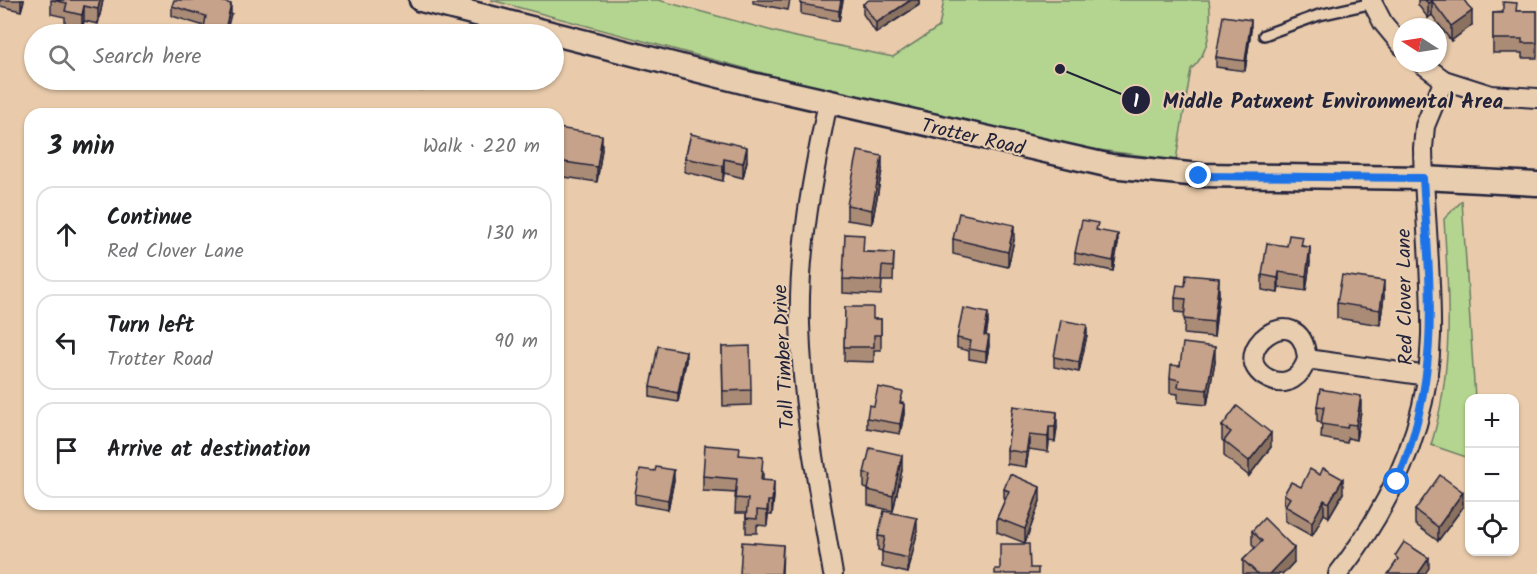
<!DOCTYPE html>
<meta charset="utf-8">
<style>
:root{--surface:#fff;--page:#f6f6f6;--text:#202124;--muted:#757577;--line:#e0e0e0}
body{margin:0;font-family:Kalam,sans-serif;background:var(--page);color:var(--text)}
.controls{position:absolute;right:18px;bottom:18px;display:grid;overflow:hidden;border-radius:12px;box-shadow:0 2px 4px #0004}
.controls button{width:54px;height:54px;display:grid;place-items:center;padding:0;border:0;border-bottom:2px solid var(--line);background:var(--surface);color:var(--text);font:30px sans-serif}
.compass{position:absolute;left:1393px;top:18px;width:54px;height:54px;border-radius:50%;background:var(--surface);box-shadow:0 2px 4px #0004;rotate:282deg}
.stop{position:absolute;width:18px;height:18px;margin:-14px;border:4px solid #1a73e8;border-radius:50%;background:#fff}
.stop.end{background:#1a73e8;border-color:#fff;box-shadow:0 2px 6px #0008}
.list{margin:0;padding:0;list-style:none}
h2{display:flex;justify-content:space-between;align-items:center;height:78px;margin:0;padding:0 24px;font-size:26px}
h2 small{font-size:20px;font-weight:400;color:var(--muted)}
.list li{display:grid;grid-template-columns:39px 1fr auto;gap:18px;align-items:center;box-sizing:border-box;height:96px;margin:0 12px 12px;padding:0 12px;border:2px solid var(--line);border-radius:18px}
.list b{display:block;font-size:22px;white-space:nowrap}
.list p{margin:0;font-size:20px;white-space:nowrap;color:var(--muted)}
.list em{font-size:20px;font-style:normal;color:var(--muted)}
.icon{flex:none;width:33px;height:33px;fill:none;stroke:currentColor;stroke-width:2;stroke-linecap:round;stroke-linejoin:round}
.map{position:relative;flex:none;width:1537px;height:574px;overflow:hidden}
.search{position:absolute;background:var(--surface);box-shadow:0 2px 4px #0004;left:24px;top:24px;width:540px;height:66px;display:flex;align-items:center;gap:15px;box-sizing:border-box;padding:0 21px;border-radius:33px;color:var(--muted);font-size:22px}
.panel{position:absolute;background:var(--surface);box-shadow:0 2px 4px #0004;left:24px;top:108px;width:540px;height:402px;border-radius:18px}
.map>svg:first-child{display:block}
.green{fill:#b4d58f;stroke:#6b7c65;stroke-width:1.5}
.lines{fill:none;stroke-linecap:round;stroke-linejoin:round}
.service-casing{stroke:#22223b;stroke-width:14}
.minor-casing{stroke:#22223b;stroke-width:22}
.tertiary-casing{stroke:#22223b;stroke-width:27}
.service{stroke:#e8cdaf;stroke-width:9}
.minor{stroke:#e8cdaf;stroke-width:18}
.tertiary{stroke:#e8cdaf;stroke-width:22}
.wall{fill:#a98b76;stroke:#22223b;stroke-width:1.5}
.shaded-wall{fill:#8a7160;stroke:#22223b;stroke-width:1.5}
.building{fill:#c5a289;stroke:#22223b;stroke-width:1.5}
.route{stroke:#1a73e8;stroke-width:8}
.labels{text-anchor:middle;stroke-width:4.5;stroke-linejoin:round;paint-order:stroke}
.street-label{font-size:20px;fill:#22223b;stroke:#e8cdaf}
.leader{fill:none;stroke:#22223b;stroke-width:2}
.callout-dot{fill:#22223b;stroke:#e8cdaf;stroke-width:2}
.mark-label{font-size:18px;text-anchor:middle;font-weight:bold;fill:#fff}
.callout-label{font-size:21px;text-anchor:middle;font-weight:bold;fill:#22223b;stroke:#e8cdaf;stroke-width:4.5;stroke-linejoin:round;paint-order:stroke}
</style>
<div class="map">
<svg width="1537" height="574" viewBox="0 0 1537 574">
<rect width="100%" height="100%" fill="#e9cbab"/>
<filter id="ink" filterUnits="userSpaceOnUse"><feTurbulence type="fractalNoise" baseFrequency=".0167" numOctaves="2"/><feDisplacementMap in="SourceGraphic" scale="12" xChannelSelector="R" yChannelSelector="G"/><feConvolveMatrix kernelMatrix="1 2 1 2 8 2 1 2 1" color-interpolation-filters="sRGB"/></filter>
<g filter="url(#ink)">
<g class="green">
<path d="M491,0H658L791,36L893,57L939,27L944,0H1209C1212,22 1210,54 1191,69L1176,160L1091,149L781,78Z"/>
<path d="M1462,201L1475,398H1470L1469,458L1431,445C1454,370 1449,296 1444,219Z"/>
</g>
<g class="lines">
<g class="service-casing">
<path id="service" d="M1264,35L1319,15L1373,3"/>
</g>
<g class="minor-casing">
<g id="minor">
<path d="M1371,0L1383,23L1402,46"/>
<path d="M1444,80L1491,95L1537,98"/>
<path d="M828,102C813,175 798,249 800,324C802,409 819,491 833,574"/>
<path d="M1307,359C1301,292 1220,355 1269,379C1287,388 1302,376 1307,359L1428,376"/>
<path d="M1338,574C1392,504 1429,425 1431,335C1432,273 1424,210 1423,148L1425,126L1444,80L1421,63"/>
</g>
</g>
<g class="tertiary-casing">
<path id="tertiary" d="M421,0L747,83L1111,166L1199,175L1423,178L1537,184"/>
</g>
<use href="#service" class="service"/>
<use href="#minor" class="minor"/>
<use href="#tertiary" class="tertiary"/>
</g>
<g class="wall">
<path d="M0,0H24L21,11L0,6Z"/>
<path d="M51,0H103L98,24L84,21L82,29L65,25V17L51,14Z"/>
<path d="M753,0H790L788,10L753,3Z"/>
<path d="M843,0L839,21L801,14V4Z"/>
<path d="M919,0V5L876,33L863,14V4Z"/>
<path d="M1418,0H1464L1472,25L1451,41L1432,15L1428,18L1418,5Z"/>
<path d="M172,6L231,14L204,26L172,16Z"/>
<path d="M1517,11H1537V58H1522V53H1493V13Z"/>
<path d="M1251,30L1245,71L1216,67V57Z"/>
<path d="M369,80H424L421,90Z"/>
<path d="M558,130L602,149L597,182L558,176Z"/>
<path d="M691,134L747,161L743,178L724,173L723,181L685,172V158Z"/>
<path d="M882,170L872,224L847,220V205Z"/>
<path d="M1098,230L1118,244L1113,271L1075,263V253Z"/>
<path d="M953,239L1014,240L1008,267L953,254Z"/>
<path d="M1287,246H1303L1310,262L1306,291L1279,287L1278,293L1262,290V275Z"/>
<path d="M864,252L894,253L893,281H882L881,295L843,293V279Z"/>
<path d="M1219,293L1214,337L1184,334L1185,313L1175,312V298Z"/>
<path d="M1384,296L1380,325L1337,318V303Z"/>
<path d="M845,307L873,319H881V350H874V362L844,361Z"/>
<path d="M988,323L986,336L989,346L986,362L969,359V351L957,348V338Z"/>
<path d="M1087,335L1079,372L1054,367V357Z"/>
<path d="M722,347L751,390V405L723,406Z"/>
<path d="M686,361L678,402L650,397V387Z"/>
<path d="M1215,361L1207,405L1178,402V394L1170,393V378L1180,366Z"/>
<path d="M903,402L904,414L900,434L867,428V418L874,406Z"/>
<path d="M1013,406L1057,427L1055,442L1049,441L1048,452L1029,449L1026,467L1007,464V450Z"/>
<path d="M1317,406L1361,411L1356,440L1348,438L1347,443L1321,438L1322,422L1317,421Z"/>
<path d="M1222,426L1271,447L1249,476L1224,456V442L1222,440Z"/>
<path d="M740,455L763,472V480L774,496L772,515H768L767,526L757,525V533H746V513H735L736,493L703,491V476Z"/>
<path d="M902,470L893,511L868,505V489L864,488V473Z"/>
<path d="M674,480L668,510L635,504V494Z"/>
<path d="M1004,489L1040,501L1025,543L997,532V518L1004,502Z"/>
<path d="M1343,493L1329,517L1324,514L1312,536L1285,521L1284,494Z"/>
<path d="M1463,507L1438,541L1415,524V510Z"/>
<path d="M1252,531L1294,562L1283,574H1243V560L1255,548L1252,545Z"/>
<path d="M917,533L908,573L882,567V551L878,550V536Z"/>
</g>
<g class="shaded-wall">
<path d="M21,0H24L21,11Z"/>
<path d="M100,0H103L98,24V9Z"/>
<path d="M841,0H843L839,21V11Z"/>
<path d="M911,0H919V5L876,33V23Z"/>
<path d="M1432,1V15L1428,18V3Z"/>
<path d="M231,4V14L226,34H224Z"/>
<path d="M84,6V21L82,29V15Z"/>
<path d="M1472,11V25L1451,41V26Z"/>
<path d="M1251,20V30L1245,71V61Z"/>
<path d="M421,80H424L421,90Z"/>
<path d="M602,135V149L597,182V167Z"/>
<path d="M747,147V161L743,178V163Z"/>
<path d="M882,156V170L872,224V210Z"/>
<path d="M724,159V173L723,181V166Z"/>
<path d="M1014,225V240L1008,267V252Z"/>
<path d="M1118,234V244L1113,271V261Z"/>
<path d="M1310,247V262L1306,291V276Z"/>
<path d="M1279,272V287L1278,293V278Z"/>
<path d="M1219,278V293L1214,337V322Z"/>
<path d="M1384,281V296L1380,325V310Z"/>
<path d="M988,313V323L984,345V335Z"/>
<path d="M1087,325V335L1079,372V362Z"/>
<path d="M989,336V346L986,362V352Z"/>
<path d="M1215,347V361L1207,405V390Z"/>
<path d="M686,351V361L678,402V393Z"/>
<path d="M1361,396V411L1356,440V425Z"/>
<path d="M904,404V414L900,434V424Z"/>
<path d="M1057,412V427L1055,442V427Z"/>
<path d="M1049,427V441L1048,452V437Z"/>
<path d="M1271,433V447L1249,476V461Z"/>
<path d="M1029,435V449L1026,467V453Z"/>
<path d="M902,455V470L893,511V496Z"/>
<path d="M674,470V480L668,510V500Z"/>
<path d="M1343,479V493L1329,517V503Z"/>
<path d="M774,481V496L772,515V501Z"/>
<path d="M1040,487V501L1025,543V529Z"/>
<path d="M1463,492V507L1438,541V527Z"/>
<path d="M1324,500V514L1312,536V522Z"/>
<path d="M768,501V515L767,526V511Z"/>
<path d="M917,518V533L908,573V558Z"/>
<path d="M783,545L782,574H781Z"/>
<path d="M1294,548V562L1283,574H1269Z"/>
<path d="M1429,558V568L1425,574H1418Z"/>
</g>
<g class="building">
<path d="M52,0H100L98,9L84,6L82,15L65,11L67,3Z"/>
<path d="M174,0H217L231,4L224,34H203L206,16L172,6Z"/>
<path d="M801,0H841L839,11L801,4Z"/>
<path d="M869,0H911L876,23L863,4Z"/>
<path d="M1425,0H1464L1472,11L1451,26L1432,1L1428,3Z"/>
<path d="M1503,2L1517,3L1516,11H1537V43H1522V39H1493V13H1503Z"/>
<path d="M1223,16L1251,20L1245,61L1216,57Z"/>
<path d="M558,128L602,135L597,167L558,161Z"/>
<path d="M691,134L747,147L743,163L724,159L723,166L685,158Z"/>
<path d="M858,151L882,156L872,210L847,205Z"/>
<path d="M959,213L1014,225L1008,252L953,239Z"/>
<path d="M1082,220L1098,223L1096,230L1118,234L1113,261L1075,253Z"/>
<path d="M845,234L864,235L863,252L894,253L893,267L882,266L881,281L843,279Z"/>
<path d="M1289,235L1303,237L1301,246L1310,247L1306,276L1279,272L1278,278L1262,275L1267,243L1287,246Z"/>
<path d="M1186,275L1219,278L1214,322L1184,319L1186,299L1175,298L1177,285L1185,286Z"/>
<path d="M1342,275L1384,281L1380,310L1337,303Z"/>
<path d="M845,307H873V319H881V335H874V347H844Z"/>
<path d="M963,308L988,313L984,335L989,336L986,352L969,349L971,341L957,338Z"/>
<path d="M1061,320L1087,325L1079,362L1054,357Z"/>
<path d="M1183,343L1215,347L1207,390L1178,387L1179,380L1170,378L1171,365L1180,366Z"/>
<path d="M658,346L686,351L678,393L650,387Z"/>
<path d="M750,346L751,390L723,391L722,347Z"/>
<path d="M878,387L903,392L900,403L904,404L900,424L867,418L869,405L874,406Z"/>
<path d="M1320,389L1361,396L1356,425L1348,424L1347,428L1321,424L1324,407L1317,406Z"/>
<path d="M1013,406L1057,412L1055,427H1049L1048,437L1029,435L1026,453L1007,450Z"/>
<path d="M1237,406L1271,433L1249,461L1224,441L1231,432L1222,426Z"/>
<path d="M705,445L740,448L739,455L763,457L761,480L774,481L772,501H768L767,511L757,510V519L746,518L748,499L735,498L737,479L703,476Z"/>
<path d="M870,448L902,455L893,496L868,490L871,475L864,473Z"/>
<path d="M656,467L674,470L668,500L635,494L640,469L655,471Z"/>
<path d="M1323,468L1343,479L1329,503L1324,500L1312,522L1285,506L1290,498L1284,494L1291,482L1301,487L1310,469L1320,475Z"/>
<path d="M1010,474L1040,487L1025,529L997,518L1009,491L1004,489Z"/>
<path d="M1440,475L1463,492L1438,527L1415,510Z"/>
<path d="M884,511L917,518L908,558L882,552L885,537L878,536Z"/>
<path d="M1264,518L1294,548L1269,574H1258L1243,560L1262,541L1252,531Z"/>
<path d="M742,542L783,545L781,574H740Z"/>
<path d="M1404,542L1429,558L1418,574H1388L1398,559L1395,556Z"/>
<path d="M1000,544H1029L1030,568H1038V574H995V569H1000Z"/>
</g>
</g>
<g class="lines" filter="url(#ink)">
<path class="route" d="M1199,176L1423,178C1430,291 1442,374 1397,482"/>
</g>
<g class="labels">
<g class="street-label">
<text transform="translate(973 136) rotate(13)" y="7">Trotter Road</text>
<text transform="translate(1404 297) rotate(-91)" y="7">Red Clover Lane</text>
<text transform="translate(783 357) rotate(-93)" y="7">Tall Timber Drive</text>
</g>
</g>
<path class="leader" d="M1060 69L1136 100"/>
<g class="callout-dot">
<circle cx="1060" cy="69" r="6"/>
<circle cx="1136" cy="100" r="15"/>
</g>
<g class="mark-label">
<text x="1136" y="107">1</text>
</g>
<g class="callout-label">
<text x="1333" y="108">Middle Patuxent Environmental Area</text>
</g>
</svg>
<div class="controls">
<button>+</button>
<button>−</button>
<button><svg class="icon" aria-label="locate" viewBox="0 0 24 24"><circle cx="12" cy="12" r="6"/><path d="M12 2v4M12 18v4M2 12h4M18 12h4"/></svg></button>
</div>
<svg class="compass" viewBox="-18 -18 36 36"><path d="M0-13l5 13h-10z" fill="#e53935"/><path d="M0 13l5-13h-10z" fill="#757577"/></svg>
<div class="stop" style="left:1397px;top:482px"></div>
<div class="stop end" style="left:1199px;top:176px"></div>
<div class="search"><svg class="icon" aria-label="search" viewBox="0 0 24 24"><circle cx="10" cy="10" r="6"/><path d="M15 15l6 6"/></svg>Search here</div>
<section class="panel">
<h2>3 min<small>Walk · 220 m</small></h2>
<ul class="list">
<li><svg class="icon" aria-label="ahead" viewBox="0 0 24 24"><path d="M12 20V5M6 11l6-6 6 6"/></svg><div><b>Continue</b><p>Red Clover Lane</p></div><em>130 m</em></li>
<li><svg class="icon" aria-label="left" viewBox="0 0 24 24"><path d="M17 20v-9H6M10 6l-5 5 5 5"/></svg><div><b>Turn left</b><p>Trotter Road</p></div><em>90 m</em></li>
<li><svg class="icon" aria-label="arrive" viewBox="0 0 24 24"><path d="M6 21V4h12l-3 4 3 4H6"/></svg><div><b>Arrive at destination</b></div></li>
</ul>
</section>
</div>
